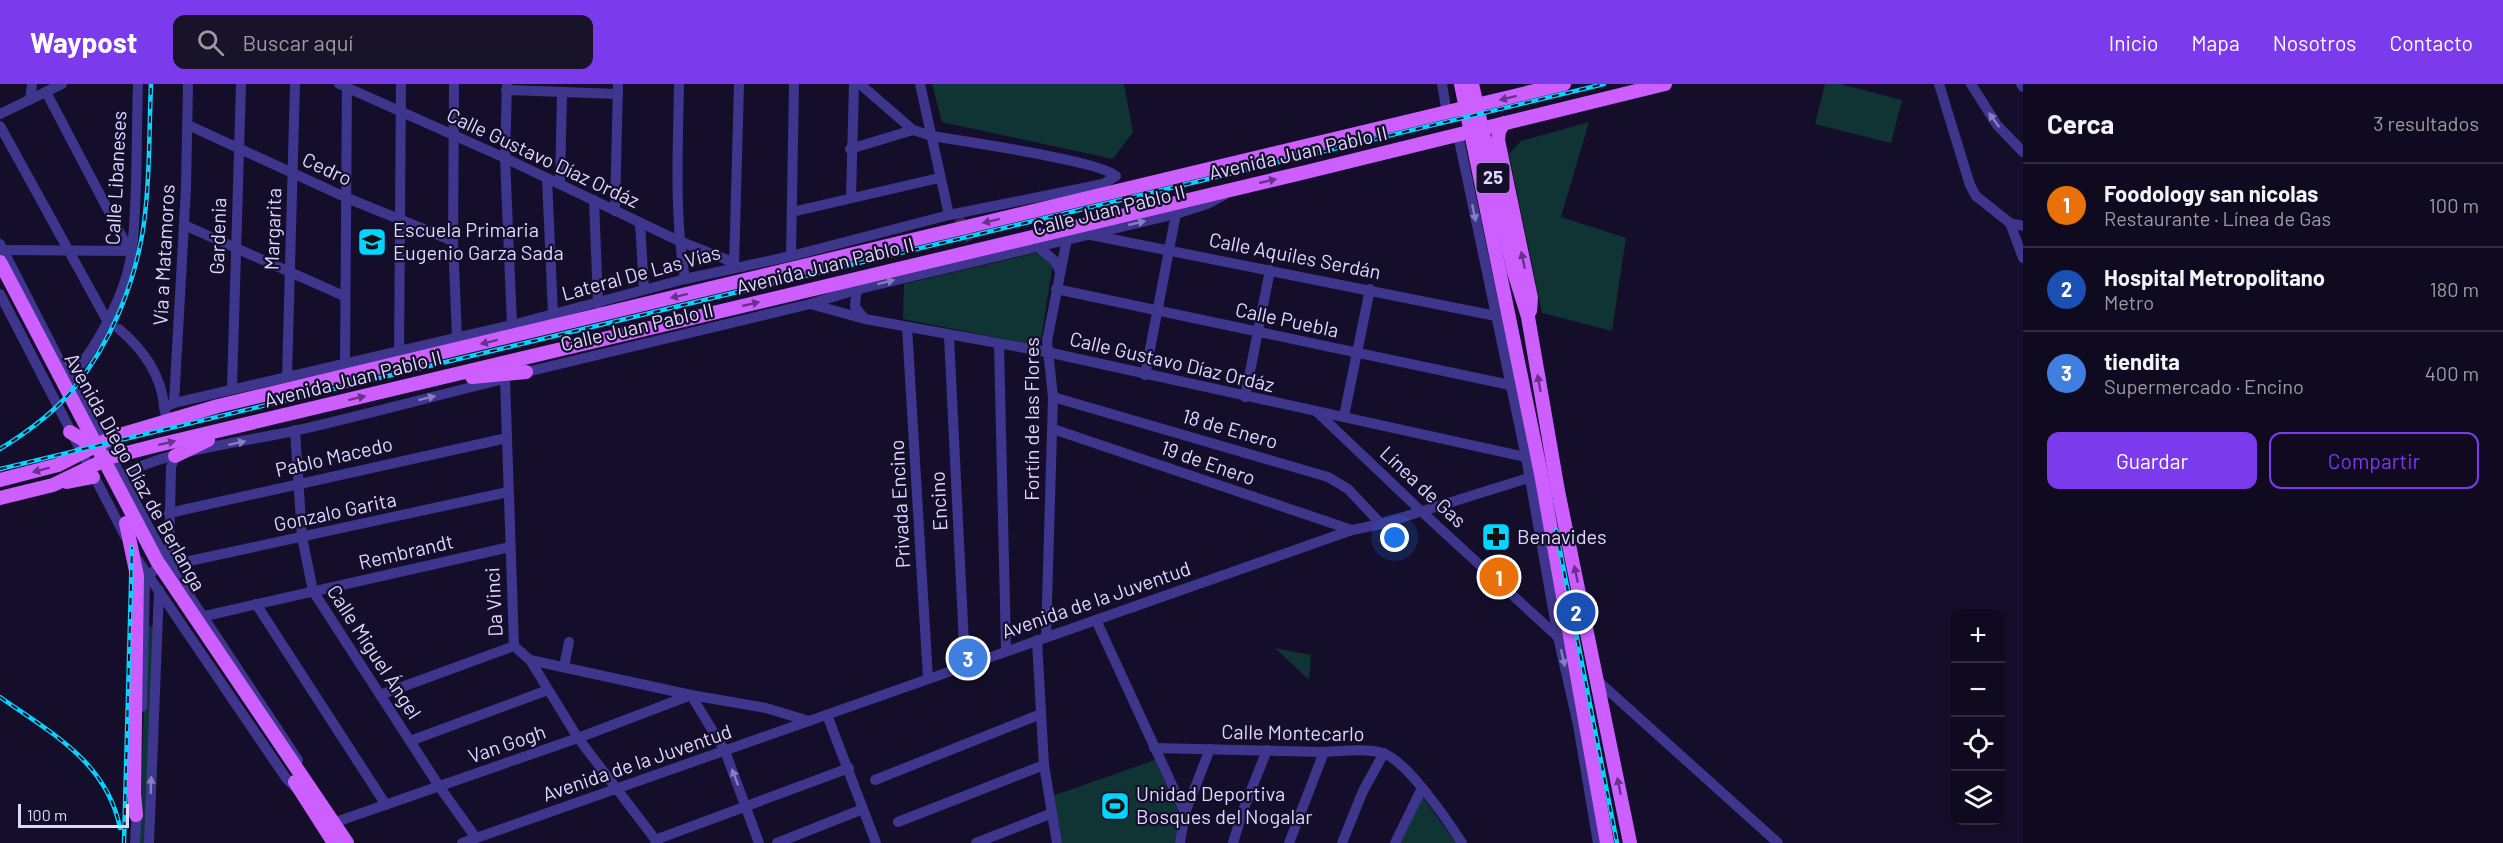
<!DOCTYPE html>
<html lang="es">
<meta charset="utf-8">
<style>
:root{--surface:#100a20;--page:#191329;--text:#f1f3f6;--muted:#9c9aa5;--line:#302b3e;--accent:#7c3aed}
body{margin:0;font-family:Barlow,sans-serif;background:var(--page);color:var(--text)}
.controls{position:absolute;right:18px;bottom:18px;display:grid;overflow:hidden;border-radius:12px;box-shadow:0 3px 9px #0003}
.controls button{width:54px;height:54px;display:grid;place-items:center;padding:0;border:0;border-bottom:2px solid var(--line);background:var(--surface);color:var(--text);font:30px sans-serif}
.scale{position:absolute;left:18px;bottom:15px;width:111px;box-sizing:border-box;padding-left:6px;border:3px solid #ded7ff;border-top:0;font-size:16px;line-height:21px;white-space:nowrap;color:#ded7ff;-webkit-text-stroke:4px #150e2a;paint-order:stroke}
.you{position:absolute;left:1395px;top:454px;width:21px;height:21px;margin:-15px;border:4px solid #fff;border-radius:50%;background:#1a73e8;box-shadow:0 0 0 9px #1a73e833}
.badge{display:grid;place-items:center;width:39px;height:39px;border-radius:50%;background:var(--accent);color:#fff;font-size:20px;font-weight:700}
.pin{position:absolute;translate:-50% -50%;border:3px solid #fff;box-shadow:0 2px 6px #0006}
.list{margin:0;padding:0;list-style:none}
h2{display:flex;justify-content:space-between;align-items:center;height:78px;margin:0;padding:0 24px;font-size:26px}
h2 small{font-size:20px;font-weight:400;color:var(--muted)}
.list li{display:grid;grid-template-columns:39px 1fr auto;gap:18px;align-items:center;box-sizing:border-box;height:84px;padding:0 24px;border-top:2px solid var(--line)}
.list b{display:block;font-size:22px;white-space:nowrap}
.list p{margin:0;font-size:20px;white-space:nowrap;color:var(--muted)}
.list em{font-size:20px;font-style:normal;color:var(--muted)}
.actions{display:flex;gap:12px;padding:18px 24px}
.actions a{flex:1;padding:14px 0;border:2px solid var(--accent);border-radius:12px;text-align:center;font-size:21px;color:var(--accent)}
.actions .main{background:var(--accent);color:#fff}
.icon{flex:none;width:33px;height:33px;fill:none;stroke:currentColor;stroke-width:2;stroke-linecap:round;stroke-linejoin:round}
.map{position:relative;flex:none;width:2023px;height:759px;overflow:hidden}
header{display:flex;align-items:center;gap:36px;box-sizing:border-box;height:84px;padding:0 30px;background:var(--accent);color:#fff}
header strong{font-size:28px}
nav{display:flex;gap:33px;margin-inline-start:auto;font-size:21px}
.search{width:420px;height:54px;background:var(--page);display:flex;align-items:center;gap:15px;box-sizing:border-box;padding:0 21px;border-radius:12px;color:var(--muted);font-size:22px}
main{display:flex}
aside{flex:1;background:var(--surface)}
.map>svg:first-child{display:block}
.green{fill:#103334}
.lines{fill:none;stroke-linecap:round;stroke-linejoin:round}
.minor-tunnel{stroke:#332c4a;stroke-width:10;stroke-dasharray:10 5;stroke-linecap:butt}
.minor{stroke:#3e358d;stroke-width:10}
.major{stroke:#cd5eff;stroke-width:14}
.rail-casing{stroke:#03d5ff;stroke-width:4.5}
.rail{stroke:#150e2a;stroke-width:2;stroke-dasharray:7;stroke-linecap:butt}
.oneway{fill:#68328a}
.oneway2{fill:#867ec0}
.labels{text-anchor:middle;stroke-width:4.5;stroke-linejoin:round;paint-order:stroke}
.shield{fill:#150e2a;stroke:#a29bbf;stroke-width:1.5}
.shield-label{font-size:18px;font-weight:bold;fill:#ded7ff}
.street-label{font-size:20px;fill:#ded7ff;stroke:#150e2a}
.poi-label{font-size:20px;fill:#ded7ff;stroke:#150e2a;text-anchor:start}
</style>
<header>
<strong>Waypost</strong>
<div class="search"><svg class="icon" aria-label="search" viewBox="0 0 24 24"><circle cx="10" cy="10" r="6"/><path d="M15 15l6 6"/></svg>Buscar aquí</div>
<nav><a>Inicio</a><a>Mapa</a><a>Nosotros</a><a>Contacto</a></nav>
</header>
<main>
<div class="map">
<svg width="2023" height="759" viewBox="0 0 2023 759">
<rect width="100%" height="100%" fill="#150e2a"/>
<g class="green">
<path d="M932,0H1124L1133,48L1113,75L942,38Z"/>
<path d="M1825,0H1840L1902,16L1891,59L1815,40Z"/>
<path d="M1589,38L1561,133L1626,154L1612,247L1542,229L1509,70L1521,57Z"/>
<path d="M1040,168L1053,179L1040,262L903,235L904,200Z"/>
<path d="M147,542H154L145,759H139Z"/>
<path d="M1275,564L1311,571L1309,596Z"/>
<path d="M1155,676L1180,731L1175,759H1062L1052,712Z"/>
<path d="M1421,711L1456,759H1399Z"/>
</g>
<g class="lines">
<path class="minor-tunnel" d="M959,134L978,173"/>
<g class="minor">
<path d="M339,0L505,74L679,157L733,178"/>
<path d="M454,0L453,157L457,253"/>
<path d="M507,0L505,74L512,241"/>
<path d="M679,0C678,65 674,130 685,195"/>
<path d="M860,0L913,46"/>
<path d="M920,0L949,131"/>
<path d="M1442,0L1447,30"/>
<path d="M1939,0L1970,101L1976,112L2010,139L2023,174"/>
<path d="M1971,0L1997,41L2023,68"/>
<path d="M2021,0L2023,3"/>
<path d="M506,6L618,10"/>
<path d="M46,8L129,166"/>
<path d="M30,16L32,0"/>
<path d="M0,30L62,0"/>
<path d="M188,41L347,114L453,157"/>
<path d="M0,42L108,238"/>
<path d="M1458,51L1526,373L1558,553L1578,641L1598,759"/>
<path d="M547,94L553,230"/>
<path d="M560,99L562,9"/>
<path d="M851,114L854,0"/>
<path d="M594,116L598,219"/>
<path d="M615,127L618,0"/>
<path d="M792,128L939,94"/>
<path d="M640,139L644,205"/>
<path d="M2010,139L2023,142"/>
<path d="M184,141L344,212"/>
<path d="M1091,151L1496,232"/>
<path d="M0,160L69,295L169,481L298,676"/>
<path d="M1037,162L1055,177L1060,187"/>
<path d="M3,166L132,167"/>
<path d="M791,172L794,0"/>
<path d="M734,183L739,0"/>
<path d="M859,205L856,210L855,223L864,234"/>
<path d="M1056,205L1510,301"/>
<path d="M0,210L125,452"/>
<path d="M907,243L928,595"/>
<path d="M119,245C143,265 162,292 164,323"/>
<path d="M949,252L965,581"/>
<path d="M999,260L1006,566"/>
<path d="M399,273L401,0"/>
<path d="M345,280L347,0"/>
<path d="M518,290L810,220L859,205L1176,130L1207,120L1224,111"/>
<path d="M1145,291L1176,130"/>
<path d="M287,292L295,0"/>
<path d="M505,295L514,562L530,576L578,654L658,759"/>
<path d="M64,299C95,270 127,208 132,166C138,111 136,55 138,0"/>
<path d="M232,304L241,0"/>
<path d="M1053,313L1328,393L1348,405L1381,440"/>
<path d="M1245,313L1270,186"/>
<path d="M174,319L512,241L685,195L791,172L949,131L1103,100L1116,92C1102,77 962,57 932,52L913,46L850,65"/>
<path d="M1317,328L1421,427L1558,553"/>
<path d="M1344,332L1370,205"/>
<path d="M167,336L164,323L174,319L186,104L188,0"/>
<path d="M1053,345L1352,446"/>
<path d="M295,346L302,453L313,507L439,702L476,754"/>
<path d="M121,392C163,367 243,358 294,347C364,331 434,312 504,295"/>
<path d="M169,429L507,354"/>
<path d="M133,469L286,694L299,707"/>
<path d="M169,476L171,383L175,372"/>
<path d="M256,520L386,721"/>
<path d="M205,532L510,463"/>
<path d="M1096,536L1185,729"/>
<path d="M1046,553L1053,313L1047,257L1067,155"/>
<path d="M1037,556L1044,681L1057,759"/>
<path d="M530,576L691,611L766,624L809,637"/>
<path d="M564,582L569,558"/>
<path d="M1599,598L1778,759"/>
<path d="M380,611L514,562"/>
<path d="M691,611L725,667L759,759"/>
<path d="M142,623L145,499L149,491L157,484L508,408"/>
<path d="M827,631L876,759"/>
<path d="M410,657L548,606"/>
<path d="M1154,664L1324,668C1342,667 1366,664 1383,669C1407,677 1448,737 1462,759"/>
<path d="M875,696L1041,630"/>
<path d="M898,738L1044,681"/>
<path d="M333,739L578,654L691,611"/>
<path d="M655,756L849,684"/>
<path d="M135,759L137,726"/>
<path d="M149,759L159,506"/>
<path d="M462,759L1352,446L1381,440L1541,390L1526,373L1047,268L865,235L810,220"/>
<path d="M777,759L863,725"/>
<path d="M976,759L1050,730"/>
<path d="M1180,759L1185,729L1210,665"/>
<path d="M1233,759L1242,729L1267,666"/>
<path d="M1289,759L1324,668"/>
<path d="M1342,759L1363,707L1384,669"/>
<path d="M1395,759L1422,704"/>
</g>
<g class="major">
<path d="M1461,0L1541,390L1607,759"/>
<path d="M1472,0L1514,188L1528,233L1558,407L1630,759"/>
<path d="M1504,39L1499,47L1498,56L1531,214L1530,227"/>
<path d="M0,178L157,477L347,759"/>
<path d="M472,293L526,288"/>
<path d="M70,348L94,362"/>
<path d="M175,372L208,356"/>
<path d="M0,396L58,381L113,353L218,322L1564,0"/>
<path d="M67,398L93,393"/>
<path d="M0,414L53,401L111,373L158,361L1306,88L1665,0"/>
<path d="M126,439L137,492L134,710L136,731"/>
<path d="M295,698L334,759"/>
</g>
<g class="rail-casing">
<g id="rail">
<path d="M0,365C26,349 54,329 74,304C110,260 134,202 143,146C150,98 149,48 151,0"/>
<path d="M0,385L1604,0"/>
<path d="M1556,446L1617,759"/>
<path d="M0,613C51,649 107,678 120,744"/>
<path d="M124,759L132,463"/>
</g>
</g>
<use href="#rail" class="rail"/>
</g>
<defs><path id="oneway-solid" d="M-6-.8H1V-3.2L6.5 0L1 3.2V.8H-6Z" transform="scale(1.5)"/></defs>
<g class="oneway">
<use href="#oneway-solid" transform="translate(1508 14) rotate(166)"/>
<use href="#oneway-solid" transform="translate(1268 97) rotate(-13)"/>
<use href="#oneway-solid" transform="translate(991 137) rotate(166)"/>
<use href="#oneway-solid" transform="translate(1523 176) rotate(-102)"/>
<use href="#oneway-solid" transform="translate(679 212) rotate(166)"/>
<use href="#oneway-solid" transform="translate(751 220) rotate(-13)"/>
<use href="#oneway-solid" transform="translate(489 258) rotate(166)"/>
<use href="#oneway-solid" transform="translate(1539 299) rotate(-100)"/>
<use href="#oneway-solid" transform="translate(357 314) rotate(-14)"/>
<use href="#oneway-solid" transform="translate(167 359) rotate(-13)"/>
<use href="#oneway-solid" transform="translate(41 386) rotate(165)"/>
<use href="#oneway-solid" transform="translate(1576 490) rotate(-102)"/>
<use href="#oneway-solid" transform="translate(1619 702) rotate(-101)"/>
</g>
<g class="oneway2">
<use href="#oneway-solid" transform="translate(1994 36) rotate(-126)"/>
<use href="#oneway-solid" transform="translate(1474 129) rotate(78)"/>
<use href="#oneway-solid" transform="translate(1137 139) rotate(-13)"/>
<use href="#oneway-solid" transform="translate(886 198) rotate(-14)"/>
<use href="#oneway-solid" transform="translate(427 314) rotate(-14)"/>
<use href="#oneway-solid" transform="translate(237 359) rotate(-12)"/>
<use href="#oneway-solid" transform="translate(1563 574) rotate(77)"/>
<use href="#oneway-solid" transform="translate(735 693) rotate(-111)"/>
<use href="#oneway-solid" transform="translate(151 701) rotate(-88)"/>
</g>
<defs>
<g id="school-square" transform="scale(1.5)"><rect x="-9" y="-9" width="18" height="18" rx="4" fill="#03d5ff" stroke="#150e2a"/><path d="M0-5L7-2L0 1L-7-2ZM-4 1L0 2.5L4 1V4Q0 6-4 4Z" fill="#111"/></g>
<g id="pharmacy-square" transform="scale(1.5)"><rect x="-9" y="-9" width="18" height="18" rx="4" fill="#03d5ff" stroke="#150e2a"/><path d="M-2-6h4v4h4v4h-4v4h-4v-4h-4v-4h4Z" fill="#111"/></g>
<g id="stadium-square" transform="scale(1.5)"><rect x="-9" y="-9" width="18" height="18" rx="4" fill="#03d5ff" stroke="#150e2a"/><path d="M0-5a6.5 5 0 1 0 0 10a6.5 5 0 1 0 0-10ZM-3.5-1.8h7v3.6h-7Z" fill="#111"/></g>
</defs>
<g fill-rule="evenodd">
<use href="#school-square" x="372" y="158"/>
<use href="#pharmacy-square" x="1496" y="453"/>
<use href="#stadium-square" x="1115" y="722"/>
</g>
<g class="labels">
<rect class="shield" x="1476.5" y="79" width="33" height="30" rx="4.5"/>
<g class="shield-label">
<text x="1493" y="100">25</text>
</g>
<g class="street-label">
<text transform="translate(1298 69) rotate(-13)" y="7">Avenida Juan Pablo II</text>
<text transform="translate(543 74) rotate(25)" y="7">Calle Gustavo Díaz Ordáz</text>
<text transform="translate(327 85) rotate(25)" y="7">Cedro</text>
<text transform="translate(116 94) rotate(-87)" y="7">Calle Libaneses</text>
<text transform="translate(1109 126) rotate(-14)" y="7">Calle Juan Pablo II</text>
<text transform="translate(273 145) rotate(-88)" y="7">Margarita</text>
<text transform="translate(218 152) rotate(-88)" y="7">Gardenia</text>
<text transform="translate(164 171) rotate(-87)" y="7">Vía a Matamoros</text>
<text transform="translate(1295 172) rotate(11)" y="7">Calle Aquiles Serdán</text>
<text transform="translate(825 182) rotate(-14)" y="7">Avenida Juan Pablo II</text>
<text transform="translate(641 189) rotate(-15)" y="7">Lateral De Las Vías</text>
<text transform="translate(1287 236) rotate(12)" y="7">Calle Puebla</text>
<text transform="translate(637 243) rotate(-13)" y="7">Calle Juan Pablo II</text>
<text transform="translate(1172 278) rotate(13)" y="7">Calle Gustavo Díaz Ordáz</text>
<text transform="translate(353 295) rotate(-14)" y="7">Avenida Juan Pablo II</text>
<text transform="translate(1032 335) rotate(-90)" y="7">Fortín de las Flores</text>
<text transform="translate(1230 345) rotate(16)" y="7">18 de Enero</text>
<text transform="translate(334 373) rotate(-13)" y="7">Pablo Macedo</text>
<text transform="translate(1208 379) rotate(19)" y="7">19 de Enero</text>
<text transform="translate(135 388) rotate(61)" y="7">Avenida Diego Díaz de Berlanga</text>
<text transform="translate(1423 403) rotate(43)" y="7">Línea de Gas</text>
<text transform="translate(939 417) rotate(-93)" y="7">Encino</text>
<text transform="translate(900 420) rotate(-93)" y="7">Privada Encino</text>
<text transform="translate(335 428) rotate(-12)" y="7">Gonzalo Garita</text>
<text transform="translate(406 468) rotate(-13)" y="7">Rembrandt</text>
<text transform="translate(1096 516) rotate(-19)" y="7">Avenida de la Juventud</text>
<text transform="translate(494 518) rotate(-93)" y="7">Da Vinci</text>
<text transform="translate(374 568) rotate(57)" y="7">Calle Miguel Ángel</text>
<text transform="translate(1293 649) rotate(1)" y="7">Calle Montecarlo</text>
<text transform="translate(507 660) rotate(-19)" y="7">Van Gogh</text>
<text transform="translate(637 679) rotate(-19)" y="7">Avenida de la Juventud</text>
</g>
<g class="poi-label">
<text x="393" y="153">Escuela Primaria<tspan x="393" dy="23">Eugenio Garza Sada</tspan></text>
<text x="1517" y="460">Benavides</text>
<text x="1136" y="717">Unidad Deportiva<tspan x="1136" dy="23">Bosques del Nogalar</tspan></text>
</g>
</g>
</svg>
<div class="controls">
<button>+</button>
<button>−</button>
<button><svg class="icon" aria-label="locate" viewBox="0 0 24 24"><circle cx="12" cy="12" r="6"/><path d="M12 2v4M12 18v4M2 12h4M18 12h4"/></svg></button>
<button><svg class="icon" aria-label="layers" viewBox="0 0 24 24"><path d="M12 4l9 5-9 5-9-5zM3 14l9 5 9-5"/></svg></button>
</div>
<div class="scale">100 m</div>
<div class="you"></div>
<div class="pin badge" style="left:1499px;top:493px;background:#e8710a">1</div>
<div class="pin badge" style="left:1576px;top:528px;background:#1a4fb4">2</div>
<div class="pin badge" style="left:968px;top:574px;background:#3f7fe0">3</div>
</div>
<aside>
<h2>Cerca<small>3 resultados</small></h2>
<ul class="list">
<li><span class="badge" style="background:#e8710a">1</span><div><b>Foodology san nicolas</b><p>Restaurante · Línea de Gas</p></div><em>100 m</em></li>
<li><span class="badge" style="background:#1a4fb4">2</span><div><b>Hospital Metropolitano</b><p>Metro</p></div><em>180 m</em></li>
<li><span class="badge" style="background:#3f7fe0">3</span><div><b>tiendita</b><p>Supermercado · Encino</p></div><em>400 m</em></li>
</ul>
<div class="actions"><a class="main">Guardar</a><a>Compartir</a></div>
</aside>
</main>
